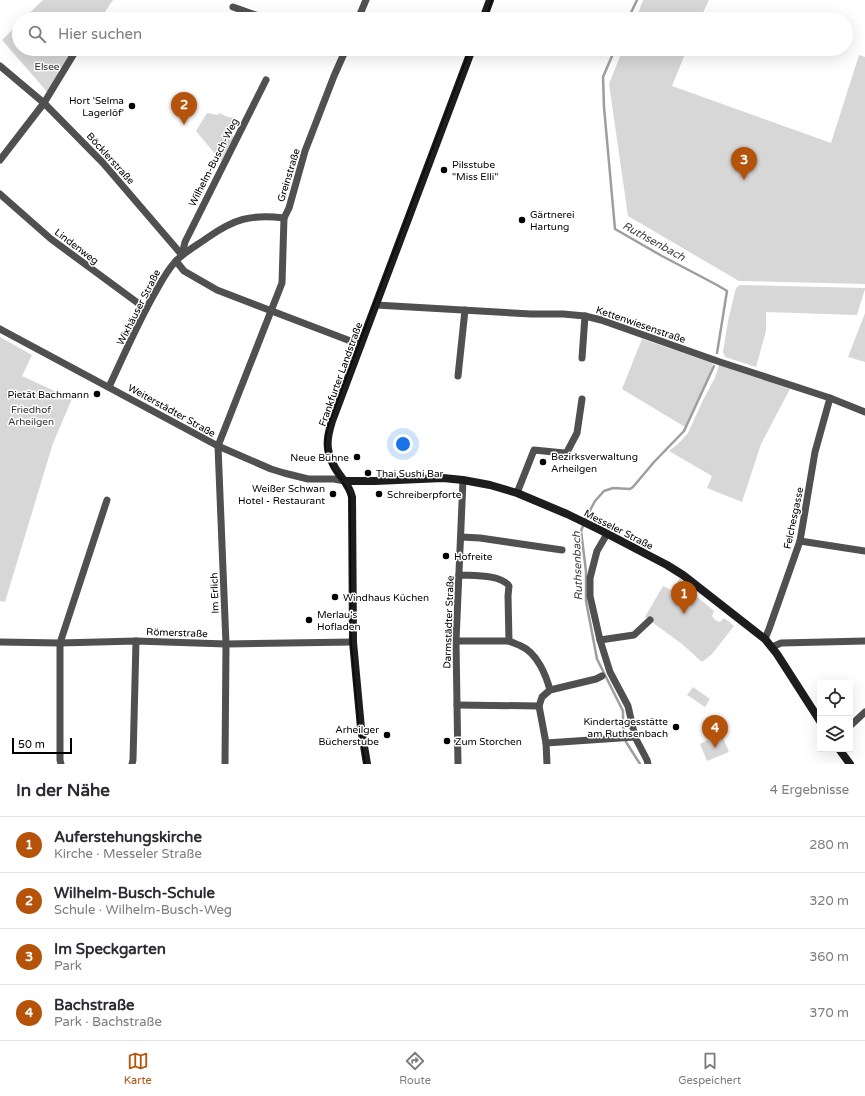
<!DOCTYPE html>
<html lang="de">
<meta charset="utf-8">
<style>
:root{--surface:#fff;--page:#f2f2f3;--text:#2b2b33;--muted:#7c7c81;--line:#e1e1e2;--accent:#b45309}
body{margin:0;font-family:"Varela Round",sans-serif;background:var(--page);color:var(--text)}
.controls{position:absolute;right:12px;bottom:12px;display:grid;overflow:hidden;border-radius:0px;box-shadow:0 4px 16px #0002}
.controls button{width:36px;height:36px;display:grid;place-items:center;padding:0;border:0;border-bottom:1px solid var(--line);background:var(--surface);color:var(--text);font:20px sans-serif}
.scale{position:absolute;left:12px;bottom:10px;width:60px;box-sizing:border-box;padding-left:4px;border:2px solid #000;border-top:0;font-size:11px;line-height:14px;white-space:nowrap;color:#000;-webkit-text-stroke:3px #fff;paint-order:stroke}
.you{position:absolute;left:403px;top:444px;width:14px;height:14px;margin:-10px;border:3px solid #fff;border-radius:50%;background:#1a73e8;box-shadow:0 0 0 6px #1a73e833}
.badge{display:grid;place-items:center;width:26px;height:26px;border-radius:50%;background:var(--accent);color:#fff;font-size:13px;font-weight:700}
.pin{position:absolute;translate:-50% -33px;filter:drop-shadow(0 1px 2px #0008)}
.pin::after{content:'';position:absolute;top:21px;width:14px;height:12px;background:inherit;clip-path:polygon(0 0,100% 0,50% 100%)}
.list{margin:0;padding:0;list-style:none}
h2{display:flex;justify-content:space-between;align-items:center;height:52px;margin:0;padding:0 16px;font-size:17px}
h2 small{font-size:13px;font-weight:400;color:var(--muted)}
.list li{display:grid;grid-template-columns:26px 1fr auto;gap:12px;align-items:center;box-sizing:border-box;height:56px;padding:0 16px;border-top:1px solid var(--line)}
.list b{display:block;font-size:15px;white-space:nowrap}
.list p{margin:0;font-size:13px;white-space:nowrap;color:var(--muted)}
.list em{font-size:13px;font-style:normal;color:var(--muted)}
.icon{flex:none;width:22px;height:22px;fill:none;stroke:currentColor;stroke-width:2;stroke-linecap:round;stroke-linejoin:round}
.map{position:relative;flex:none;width:865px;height:764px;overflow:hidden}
.search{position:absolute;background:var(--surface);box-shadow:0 4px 16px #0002;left:12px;right:12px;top:12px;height:44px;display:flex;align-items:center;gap:10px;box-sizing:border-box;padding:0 14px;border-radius:22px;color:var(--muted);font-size:15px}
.sheet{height:276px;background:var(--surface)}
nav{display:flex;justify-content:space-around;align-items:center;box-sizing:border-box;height:56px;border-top:1px solid var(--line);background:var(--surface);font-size:11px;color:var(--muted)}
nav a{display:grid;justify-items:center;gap:2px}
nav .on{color:var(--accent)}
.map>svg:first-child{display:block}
.green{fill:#d7d7d7}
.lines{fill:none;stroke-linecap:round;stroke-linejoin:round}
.stream{stroke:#9e9e9e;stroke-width:2.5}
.street{stroke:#505050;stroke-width:7}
.secondary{stroke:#1d1d1d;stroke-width:8}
.tram{stroke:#000;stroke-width:1}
.poi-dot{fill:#000;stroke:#fff;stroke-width:1.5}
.labels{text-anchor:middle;stroke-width:3;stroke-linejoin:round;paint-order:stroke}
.park-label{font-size:10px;fill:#2e2e2e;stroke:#fff}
.poi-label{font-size:10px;fill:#000;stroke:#fff;text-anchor:start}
.street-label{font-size:10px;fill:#000;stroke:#fff}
.water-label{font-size:11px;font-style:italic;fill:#3f3f3f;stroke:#fff}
</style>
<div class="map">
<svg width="865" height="764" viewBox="0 0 865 764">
<rect width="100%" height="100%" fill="#fff"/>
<g class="green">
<path d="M43,0H113L100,19H23Z"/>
<path d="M643,0H709L700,19H636Z"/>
<path d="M19,23V49H79L49,94L2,40Z"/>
<path d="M623,49H687L672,86L831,143L859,55L865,57V284L739,281L628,216L609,84Z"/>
<path d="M207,113L218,115L219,113L228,117L237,118L228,132L234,137L221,161L196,131Z"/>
<path d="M740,285L865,288V289L857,315L766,312V331L756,367L725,357L723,352L728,321L736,288Z"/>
<path d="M865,313V362L848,357Z"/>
<path d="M0,337L32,355L22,376L72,399L53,443L5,602L0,601Z"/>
<path d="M642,339L713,363L710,378L701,393L685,427L622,389Z"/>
<path d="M719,365L790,389L761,444L742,502L707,488L712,476L669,451L679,443L688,433L704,398L715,378Z"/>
<path d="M680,578L696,596L714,611L712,616L715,620L720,622L724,618L734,626L712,654L702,662L682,644L645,617L663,586L671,590L674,584H676Z"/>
<path d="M693,687L710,699L705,707L687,695Z"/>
<path d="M721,733L729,752L707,761L700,744Z"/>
</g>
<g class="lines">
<g class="stream">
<path d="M628,19L637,0"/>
<path d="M615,49L603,77L604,107L615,229L662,256L717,285L727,291L717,353"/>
<path d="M640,764L626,742L623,726V711L597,659L586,601V571L581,531L587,516L595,501L604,491L613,488L630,489L633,487L654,462L684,431L714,366"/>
</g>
<g class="street">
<path d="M233,7L267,19"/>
<path d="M358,19L366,0"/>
<path d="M0,66L44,103L103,163L182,255"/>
<path d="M0,160L44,103L75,52"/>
<path d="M0,194L51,239L146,309"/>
<path d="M182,255L185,242L266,80"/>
<path d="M176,261L184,271L217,290L361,345"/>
<path d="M376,305L531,314H563L585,316L601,320L720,362L830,398L865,412"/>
<path d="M0,329L218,446L271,469L284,473L308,479H334L345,481"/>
<path d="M582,358L585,316"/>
<path d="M458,376L465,310"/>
<path d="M109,387C123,357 136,327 152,298C159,286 165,273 175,262C184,252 196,246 207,238C234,219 250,214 284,218"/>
<path d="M517,493L534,450L564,453L567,452L577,433L582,399"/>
<path d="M607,534L597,551L590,578V596L600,640L610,672L628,706L635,737L647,760L648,764"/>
<path d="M461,537L480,538L562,550"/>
<path d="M800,541L865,551"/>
<path d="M459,575C473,576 500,574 509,586L508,596L509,641C513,643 517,644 521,646C537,653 546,675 550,690"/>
<path d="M765,639L769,629L800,541L815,452L830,398"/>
<path d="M600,640L634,635L650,620"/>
<path d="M456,641H509"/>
<path d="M0,642L60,643L136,641L226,644L353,642"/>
<path d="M772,647L781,643L865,641"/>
<path d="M457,705L539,706"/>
<path d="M850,726L865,712"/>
<path d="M546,743L635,737"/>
<path d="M61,764L60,760V643L107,500"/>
<path d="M132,764L133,760L136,641"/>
<path d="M225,764L226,644L218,446L282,283L284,218L289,208L305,151L334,76L346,49"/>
<path d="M458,764L457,705L456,641L463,480"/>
<path d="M547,764L546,743L539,706L542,697L550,690L596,679L602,676"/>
</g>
<g class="secondary">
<path d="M483,19L490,0"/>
<path d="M345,481H375L443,478L463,480L490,485L517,493L567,514L600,530L667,565L683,575L765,639L777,654L820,721"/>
<path d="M839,749L850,764"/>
<path d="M367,764L361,728L353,642L352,497C349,483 339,477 333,464C325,449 327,437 332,421L472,49"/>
</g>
<g class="tram">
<path d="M485,19L492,0"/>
<path d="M365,764L358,721L351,642L350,497C347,486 339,477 332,467C322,453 325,436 330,421L470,49"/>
</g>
</g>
<g class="poi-dot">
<circle cx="132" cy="106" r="4"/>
<circle cx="444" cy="170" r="4"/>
<circle cx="522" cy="220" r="4"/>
<circle cx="97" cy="394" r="4"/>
<circle cx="357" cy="457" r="4"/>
<circle cx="543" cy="462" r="4"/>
<circle cx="368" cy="473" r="4"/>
<circle cx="333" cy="494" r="4"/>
<circle cx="379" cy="494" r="4"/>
<circle cx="446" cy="556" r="4"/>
<circle cx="335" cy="597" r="4"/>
<circle cx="309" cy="620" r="4"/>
<circle cx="676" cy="727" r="4"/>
<circle cx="387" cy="735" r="4"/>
<circle cx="447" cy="741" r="4"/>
</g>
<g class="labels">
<g class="park-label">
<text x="47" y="70">Elsee</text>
<text x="31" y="413">Friedhof<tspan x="31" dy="12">Arheilgen</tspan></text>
</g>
<g class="poi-label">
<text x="124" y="104" text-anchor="end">Hort 'Selma<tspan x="124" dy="12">Lagerlöf'</tspan></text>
<text x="452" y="168">Pilsstube<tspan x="452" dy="12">"Miss Elli"</tspan></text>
<text x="530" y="218">Gärtnerei<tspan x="530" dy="12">Hartung</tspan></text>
<text x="89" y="398" text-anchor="end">Pietät Bachmann</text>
<text x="551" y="460">Bezirksverwaltung<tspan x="551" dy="12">Arheilgen</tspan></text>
<text x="349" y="461" text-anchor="end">Neue Bühne</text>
<text x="376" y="477">Thai Sushi Bar</text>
<text x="325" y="492" text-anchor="end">Weißer Schwan<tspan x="325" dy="12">Hotel - Restaurant</tspan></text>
<text x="387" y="498">Schreiberpforte</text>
<text x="454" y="560">Hofreite</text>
<text x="343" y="601">Windhaus Küchen</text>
<text x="317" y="618">Merlau's<tspan x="317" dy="12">Hofladen</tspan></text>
<text x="668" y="725" text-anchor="end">Kindertagesstätte<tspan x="668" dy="12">am Ruthsenbach</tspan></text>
<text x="379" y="733" text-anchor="end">Arheilger<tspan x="379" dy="12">Bücherstube</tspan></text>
<text x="455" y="745">Zum Storchen</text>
</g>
<g class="street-label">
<text transform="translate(111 158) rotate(48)" y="4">Böcklerstraße</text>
<text transform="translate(213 162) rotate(-63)" y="4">Wilhelm-Busch-Weg</text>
<text transform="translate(288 175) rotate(-73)" y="4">Greinstraße</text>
<text transform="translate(77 246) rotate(37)" y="4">Lindenweg</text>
<text transform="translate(138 307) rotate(-63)" y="4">Wixhäuser Straße</text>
<text transform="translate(641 324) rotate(19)" y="4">Kettenwiesenstraße</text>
<text transform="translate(340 374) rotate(-70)" y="4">Frankfurter Landstraße</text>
<text transform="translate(172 410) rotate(29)" y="4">Weiterstädter Straße</text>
<text transform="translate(793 518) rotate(-78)" y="4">Felchesgasse</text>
<text transform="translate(619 529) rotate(27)" y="4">Messeler Straße</text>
<text transform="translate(214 593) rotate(-92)" y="4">Im Erlich</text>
<text transform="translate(448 622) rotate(-88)" y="4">Darmstädter Straße</text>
<text transform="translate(177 632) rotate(2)" y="4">Römerstraße</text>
</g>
<g class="water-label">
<text transform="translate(654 241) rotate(29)" y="4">Ruthsenbach</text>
<text transform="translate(577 566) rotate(-92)" y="4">Ruthsenbach</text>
</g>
</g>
</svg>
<div class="controls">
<button><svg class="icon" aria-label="locate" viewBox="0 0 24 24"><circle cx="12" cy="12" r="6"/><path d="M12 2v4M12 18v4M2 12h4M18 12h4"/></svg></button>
<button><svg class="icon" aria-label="layers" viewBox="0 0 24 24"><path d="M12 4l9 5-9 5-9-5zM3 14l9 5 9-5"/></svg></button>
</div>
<div class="scale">50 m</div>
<div class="you"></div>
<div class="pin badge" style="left:684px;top:614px">1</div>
<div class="pin badge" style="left:184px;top:125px">2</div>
<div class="pin badge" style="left:744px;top:180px">3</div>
<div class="pin badge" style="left:715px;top:748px">4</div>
<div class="search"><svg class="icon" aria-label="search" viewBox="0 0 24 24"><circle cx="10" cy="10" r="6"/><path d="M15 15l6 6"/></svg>Hier suchen</div>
</div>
<section class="sheet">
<h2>In der Nähe<small>4 Ergebnisse</small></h2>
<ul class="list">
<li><span class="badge">1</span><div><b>Auferstehungskirche</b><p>Kirche · Messeler Straße</p></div><em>280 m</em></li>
<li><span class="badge">2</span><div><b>Wilhelm-Busch-Schule</b><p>Schule · Wilhelm-Busch-Weg</p></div><em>320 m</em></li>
<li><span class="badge">3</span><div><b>Im Speckgarten</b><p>Park</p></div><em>360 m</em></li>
<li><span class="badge">4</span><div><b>Bachstraße</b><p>Park · Bachstraße</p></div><em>370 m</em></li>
</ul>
</section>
<nav>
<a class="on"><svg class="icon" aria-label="map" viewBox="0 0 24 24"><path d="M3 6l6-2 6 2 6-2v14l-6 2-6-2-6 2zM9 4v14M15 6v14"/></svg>Karte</a>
<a><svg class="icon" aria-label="directions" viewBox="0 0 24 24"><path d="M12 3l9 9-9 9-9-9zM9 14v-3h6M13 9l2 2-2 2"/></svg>Route</a>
<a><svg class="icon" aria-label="saved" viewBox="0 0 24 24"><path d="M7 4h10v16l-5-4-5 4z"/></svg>Gespeichert</a>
</nav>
